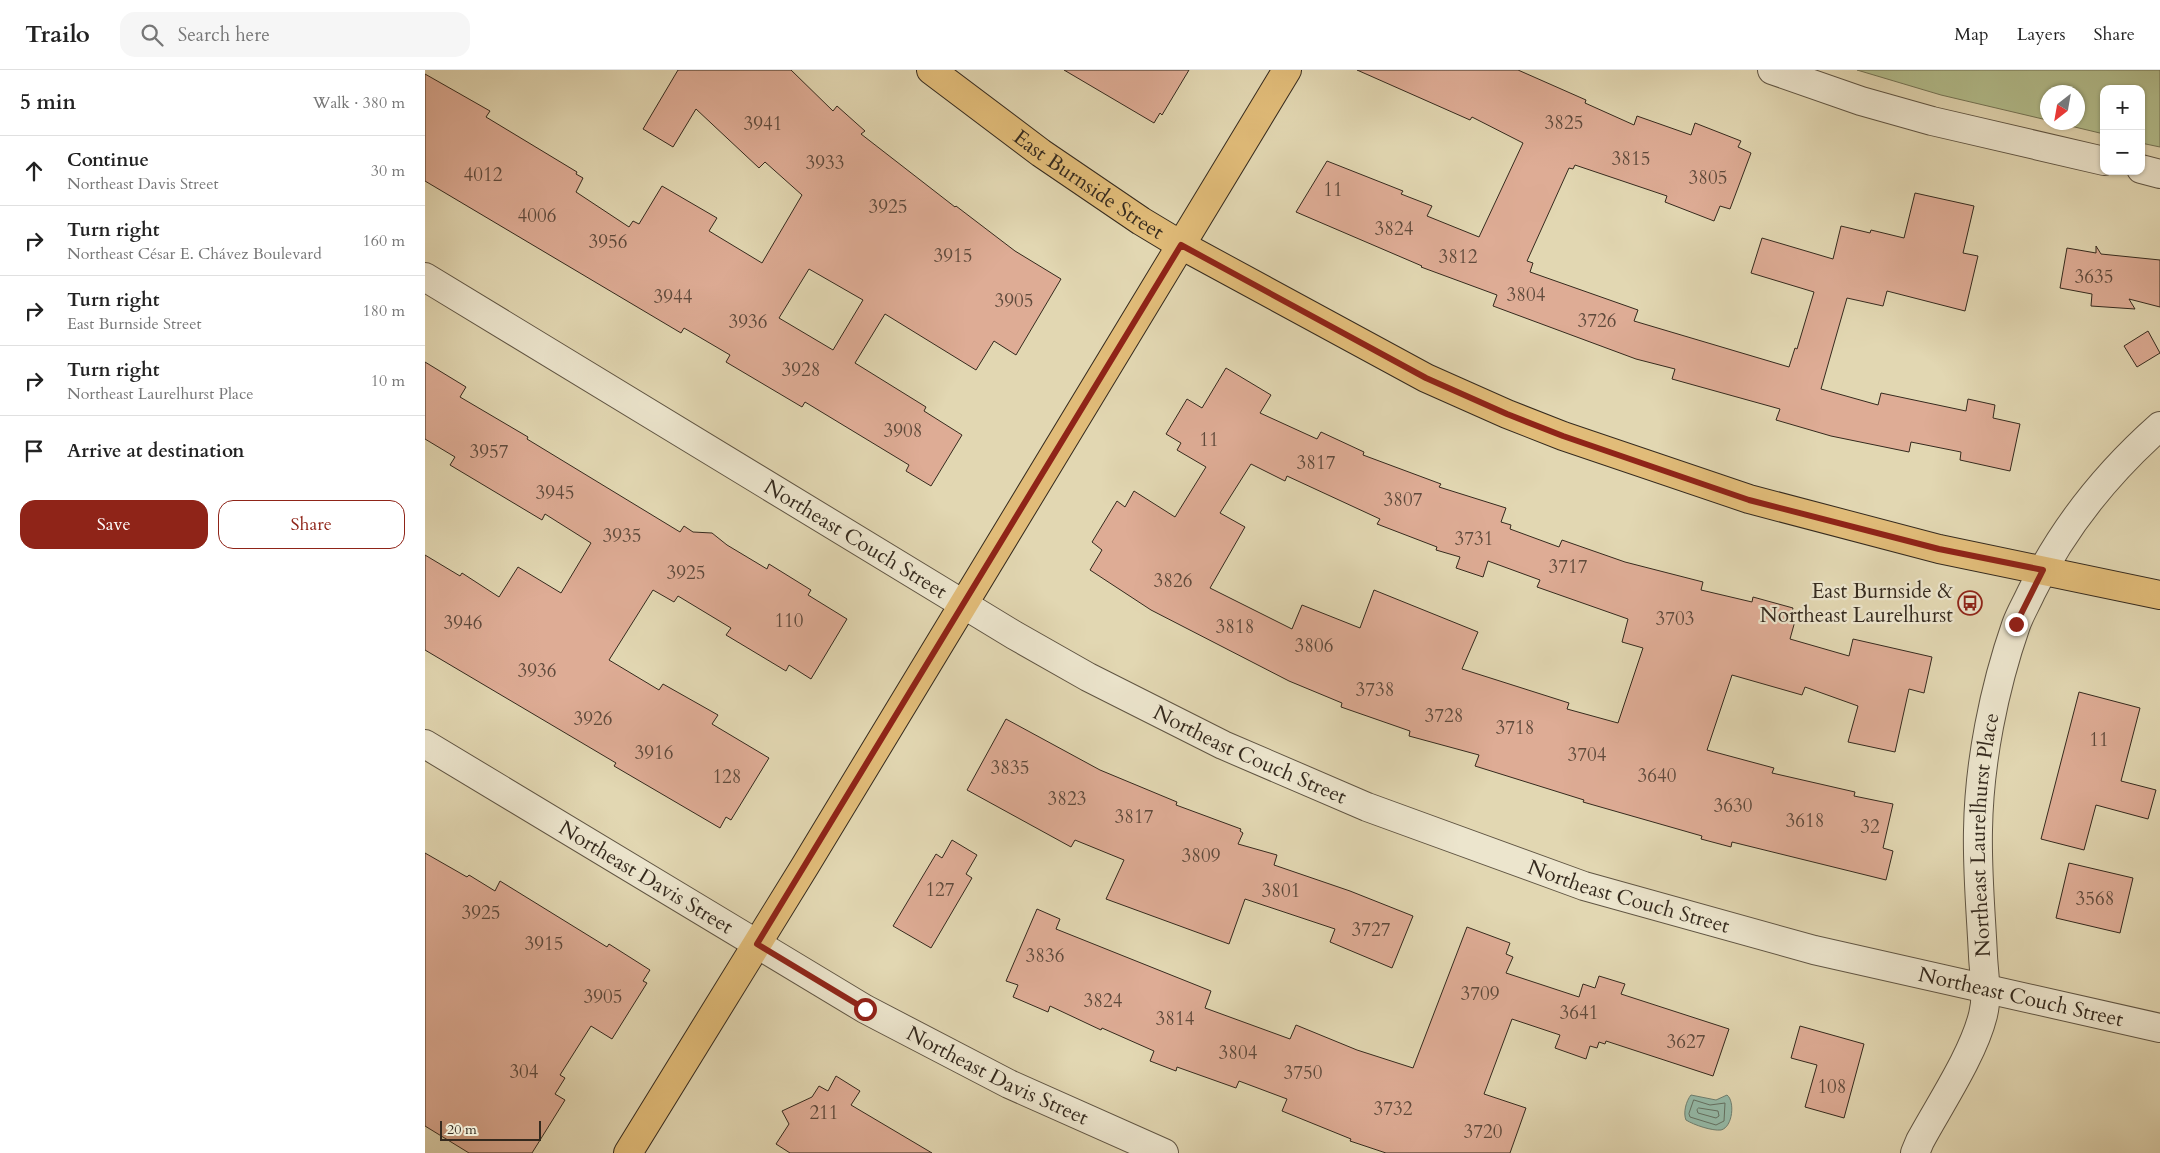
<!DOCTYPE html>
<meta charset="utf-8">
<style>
:root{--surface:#fff;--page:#f6f6f6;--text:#222;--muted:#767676;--line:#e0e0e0;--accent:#8f2418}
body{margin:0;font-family:Cardo,serif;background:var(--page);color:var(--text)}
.controls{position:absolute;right:15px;top:15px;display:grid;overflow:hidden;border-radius:10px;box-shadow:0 1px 4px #0004}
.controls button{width:45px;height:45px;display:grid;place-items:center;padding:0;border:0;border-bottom:1px solid var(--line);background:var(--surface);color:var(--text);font:25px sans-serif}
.compass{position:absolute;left:1615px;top:15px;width:45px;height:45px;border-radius:50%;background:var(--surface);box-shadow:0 1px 4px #0004;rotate:211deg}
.scale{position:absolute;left:15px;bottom:12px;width:101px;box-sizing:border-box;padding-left:5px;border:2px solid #352a1e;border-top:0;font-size:14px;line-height:18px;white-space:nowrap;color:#352a1e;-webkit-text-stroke:4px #ece5cd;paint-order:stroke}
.stop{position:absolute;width:15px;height:15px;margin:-11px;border:4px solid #8f2418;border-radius:50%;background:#fff}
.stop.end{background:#8f2418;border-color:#fff;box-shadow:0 1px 5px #0008}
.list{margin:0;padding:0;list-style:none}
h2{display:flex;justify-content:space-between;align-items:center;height:65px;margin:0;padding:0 20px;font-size:21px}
h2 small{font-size:16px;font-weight:400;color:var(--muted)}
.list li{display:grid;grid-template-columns:32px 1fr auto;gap:15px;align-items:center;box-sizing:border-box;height:70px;padding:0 20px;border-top:1px solid var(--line)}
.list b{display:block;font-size:19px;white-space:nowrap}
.list p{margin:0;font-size:16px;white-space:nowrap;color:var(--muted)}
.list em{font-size:16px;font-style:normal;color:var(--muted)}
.actions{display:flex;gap:10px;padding:15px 20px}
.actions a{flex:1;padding:11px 0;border:1px solid var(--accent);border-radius:15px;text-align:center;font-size:18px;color:var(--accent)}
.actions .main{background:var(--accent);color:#fff}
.icon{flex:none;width:28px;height:28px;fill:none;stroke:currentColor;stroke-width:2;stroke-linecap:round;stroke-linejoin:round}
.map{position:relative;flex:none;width:1735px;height:1083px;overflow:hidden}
header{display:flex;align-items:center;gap:30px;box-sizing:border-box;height:70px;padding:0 25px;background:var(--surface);border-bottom:1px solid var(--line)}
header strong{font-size:24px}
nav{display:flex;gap:28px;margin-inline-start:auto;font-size:18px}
.search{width:350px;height:45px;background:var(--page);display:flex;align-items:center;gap:12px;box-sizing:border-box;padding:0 18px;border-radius:15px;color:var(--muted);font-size:19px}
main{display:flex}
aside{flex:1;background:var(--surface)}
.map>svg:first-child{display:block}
.green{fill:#b3be8d;stroke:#747456}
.water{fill:#95baa8;stroke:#6f8071}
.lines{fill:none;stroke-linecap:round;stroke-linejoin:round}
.shore{stroke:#657263;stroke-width:1}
.building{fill:#deac95;stroke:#352a1e;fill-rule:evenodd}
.minor-casing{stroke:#605543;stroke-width:30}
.major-casing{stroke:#352a1e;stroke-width:30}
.minor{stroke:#ece5cd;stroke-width:28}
.major{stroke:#e1bc79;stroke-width:28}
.route{stroke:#8f2418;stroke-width:6}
.labels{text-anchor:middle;stroke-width:4.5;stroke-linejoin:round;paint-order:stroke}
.number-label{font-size:19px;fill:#5f4a3c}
.street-label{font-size:21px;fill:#352a1e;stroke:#ece5cd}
.poi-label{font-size:21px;fill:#352a1e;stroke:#ece5cd;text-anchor:end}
</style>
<header>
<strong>Trailo</strong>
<div class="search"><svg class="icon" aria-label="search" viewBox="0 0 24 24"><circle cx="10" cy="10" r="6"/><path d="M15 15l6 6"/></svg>Search here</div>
<nav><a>Map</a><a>Layers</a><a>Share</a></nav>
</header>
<main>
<aside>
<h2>5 min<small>Walk · 380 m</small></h2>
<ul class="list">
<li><svg class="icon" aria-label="ahead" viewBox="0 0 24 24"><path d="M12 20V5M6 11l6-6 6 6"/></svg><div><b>Continue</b><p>Northeast Davis Street</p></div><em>30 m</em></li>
<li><svg class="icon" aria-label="right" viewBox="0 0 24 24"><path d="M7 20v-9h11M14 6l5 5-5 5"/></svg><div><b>Turn right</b><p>Northeast César E. Chávez Boulevard</p></div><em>160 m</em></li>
<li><svg class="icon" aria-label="right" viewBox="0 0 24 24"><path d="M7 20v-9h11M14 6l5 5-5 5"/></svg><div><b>Turn right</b><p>East Burnside Street</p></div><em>180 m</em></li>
<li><svg class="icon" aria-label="right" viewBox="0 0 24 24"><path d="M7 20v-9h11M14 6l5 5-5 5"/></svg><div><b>Turn right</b><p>Northeast Laurelhurst Place</p></div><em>10 m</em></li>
<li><svg class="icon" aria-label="arrive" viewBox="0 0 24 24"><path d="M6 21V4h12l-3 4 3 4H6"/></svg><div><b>Arrive at destination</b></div></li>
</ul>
<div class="actions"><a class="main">Save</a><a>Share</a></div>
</aside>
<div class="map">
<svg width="1735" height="1083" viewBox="0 0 1735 1083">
<rect width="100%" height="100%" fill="#e2d7b2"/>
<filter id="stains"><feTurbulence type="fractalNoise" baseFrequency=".004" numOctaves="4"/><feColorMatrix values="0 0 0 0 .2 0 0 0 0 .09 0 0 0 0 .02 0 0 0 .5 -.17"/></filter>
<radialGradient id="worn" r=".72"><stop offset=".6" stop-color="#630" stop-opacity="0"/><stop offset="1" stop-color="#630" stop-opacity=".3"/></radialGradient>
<path class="green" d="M1432,0H1735V77L1716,73V19H1679V64L1633,53L1652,52V22H1622V50L1516,25Z"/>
<path class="water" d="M1266,1025L1291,1030L1302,1025C1310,1031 1308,1057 1296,1060C1287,1061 1269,1055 1261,1050C1258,1043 1261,1031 1266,1025Z"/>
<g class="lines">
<g class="shore">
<path d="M1269,1030L1285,1035L1300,1033L1299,1051L1291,1055L1265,1047L1264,1044Z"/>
<path d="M1274,1038L1293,1041L1294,1046L1291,1048L1273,1043L1272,1040Z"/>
</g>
</g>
<g class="building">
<path d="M253,0H366L408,41L412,36L440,61L436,64L530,137L531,136L590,181L636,209L591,285L569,271L551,300L460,244L430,293L501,337L499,341L537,365L506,416L481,401L484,395L380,332L377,337L301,292L305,285L259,258L256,263L0,111V4L65,41L61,47L152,102L151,104L158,108L151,122L204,157L208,151L214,154L237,116L292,148L284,161L337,193L377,125L340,92L334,98L271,39L248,77L218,59ZM384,199L438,230L408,280L354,248Z"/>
<path d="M639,0H764L737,45L735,43L729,53Z"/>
<path d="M932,0H1093L1161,30L1160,33L1209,55L1212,46L1266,65L1270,53L1316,71L1313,77L1326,83L1305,139L1295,136L1289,151L1240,132L1242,126L1150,95L1148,99L1144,98L1102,191L1108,193L1105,202L1213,240L1209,251L1364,297L1370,278L1372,279L1389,222L1326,203L1337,168L1408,189L1416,156L1445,163L1446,160L1479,168L1490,123L1549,136L1538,183L1553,186L1540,241L1462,221L1458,236L1422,228L1396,319L1453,335L1456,323L1541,341L1543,329L1570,335L1568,348L1595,354L1585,401L1535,390L1536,382L1486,372L1484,382L1406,366L1351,350L1355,339L1247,309L1250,299L1211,289L1068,236L1072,225L996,197L997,196L871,142L902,91L978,121L976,124L1007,136L1002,146L1054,167L1098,73L1047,47L1045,50Z"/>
<path d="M1671,176L1676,184L1735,190V237L1704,229L1710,239L1666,236L1667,224L1635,218L1642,178L1671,183Z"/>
<path d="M1723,261L1735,283L1712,297L1699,276Z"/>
<path d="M0,292L41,317L35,327L103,367L102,369L255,462L259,456L268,462L287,463L302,475L342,499L344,494L386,520L383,525L422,549L386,609L364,595L361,601L301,565L306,558L253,526L249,532L228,520L184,590L234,620L238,614L293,645L287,654L344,688L306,750L301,747L295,758L189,696L191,693L0,580V485L35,506L37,503L74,527L93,497L136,523L166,473L120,444L117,450L25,395L30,387L0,369Z"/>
<path d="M801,298L846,325L835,343L892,369L896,362L939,382L938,385L1016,414L1014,417L1081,438L1076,452L1086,455L1085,459L1134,477L1137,470L1200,492L1278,512L1276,520L1327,532L1328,527L1368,538L1365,549L1370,551L1365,569L1424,586L1428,569L1507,587L1499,623L1484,619L1470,682L1423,672L1433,636L1380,617L1377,625L1307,605L1282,680L1349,698L1347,703L1430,722L1429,726L1468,734L1458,778L1468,781L1461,810L1307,772L1306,777L1276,769L1277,766L1158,732L1159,730L1050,696L1054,685L984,666L985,661L916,637L917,633L864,611L726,540L665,500L677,480L667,472L692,431L700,437L709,421L750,447L781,397L752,380L756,373L741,364L762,329L777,338ZM826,394L860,411L862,406L955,449L952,454L1012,477L1011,480L1035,487L1031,498L1058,507L1063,491L1115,510L1112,517L1203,549L1197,572L1218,578L1193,653L1142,639L1144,633L1037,599L1053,562L949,520L935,558L877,535L867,559L785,518L820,457L795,443Z"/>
<path d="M1654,622L1715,638L1696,711L1731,720L1723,749L1671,735L1659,780L1616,769Z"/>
<path d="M581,649L675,700L752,732L751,735L816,759L815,761L818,763L813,774L852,785L849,795L925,821L988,846L967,898L905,872L910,859L820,829L804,874L681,829L699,790L650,770L646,777L542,720Z"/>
<path d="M527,770L552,785L541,804L547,808L506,878L468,856L511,784L517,788Z"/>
<path d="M0,783L42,807L44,805L70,821L75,811L182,877L184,874L225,900L218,911L222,913L187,969L166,956L135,1005L140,1008L130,1024L140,1030L107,1083H44L0,1056Z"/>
<path d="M1644,793L1708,808L1695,863L1631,848Z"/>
<path d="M612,839L635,849L631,859L786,921L780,938L865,969L871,955L932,980L988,998L1042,857L1085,873L1081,884L1088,887L1081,903L1154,927L1158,914L1170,918L1174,906L1200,914L1196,924L1304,959L1288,1006L1181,971L1180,974L1174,972L1172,978L1165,976L1161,989L1130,978L1135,965L1087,949L1059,1024L1101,1038L1085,1083H961L925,1071L926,1069L857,1041L862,1029L814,1011L811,1018L752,997L751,1001L725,991L729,981L677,958L676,960L625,936L623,942L588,927L593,915L581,911Z"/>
<path d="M1375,956L1439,974L1419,1048L1380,1037L1392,995L1366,988Z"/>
<path d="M411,1006L435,1021L426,1035L507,1083H365L351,1074L364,1054L357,1041L387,1027L394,1016L403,1021Z"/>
</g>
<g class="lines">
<g class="minor-casing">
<g id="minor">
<path d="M1347,0L1436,31L1507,51L1679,91"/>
<path d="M1716,99L1735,104"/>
<path id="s1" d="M0,207L589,565L663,607L798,675L942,737L1159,816L1389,880L1735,958"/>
<path id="s2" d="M0,674L440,939L584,1014L739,1083"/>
<path id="s3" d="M1490,1083L1495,1071C1515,1034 1548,985 1558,945C1563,925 1559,905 1558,886C1556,844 1552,802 1553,760C1554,693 1569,618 1591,555C1595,544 1601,534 1606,523C1637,459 1682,403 1735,356"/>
</g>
</g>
<g class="major-casing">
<g id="major">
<path id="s4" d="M506,0L616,83L716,151L756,175L1001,308L1082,344L1138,366L1324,429L1514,479L1735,525"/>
<path d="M203,1083L380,796L862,0"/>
</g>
</g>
<use href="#minor" class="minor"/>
<use href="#major" class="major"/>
</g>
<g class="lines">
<path class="route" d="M440,939L332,874L756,175L1001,308L1082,344L1138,366L1324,430L1514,479L1618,500L1591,554"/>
</g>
<defs>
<g id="bus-ring" transform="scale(1.25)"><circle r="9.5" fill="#ece5cd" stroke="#8f2418" stroke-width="1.5"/><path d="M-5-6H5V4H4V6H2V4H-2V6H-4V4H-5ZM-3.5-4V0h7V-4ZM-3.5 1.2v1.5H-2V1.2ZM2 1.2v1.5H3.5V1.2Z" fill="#8f2418"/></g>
</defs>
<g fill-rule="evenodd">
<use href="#bus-ring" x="1545" y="533"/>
</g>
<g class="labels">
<g class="number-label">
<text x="1139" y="59">3825</text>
<text x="338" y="60">3941</text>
<text x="1206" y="95">3815</text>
<text x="400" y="99">3933</text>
<text x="58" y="111">4012</text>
<text x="1283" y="114">3805</text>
<text x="908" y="126">11</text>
<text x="463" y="143">3925</text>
<text x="112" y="152">4006</text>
<text x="969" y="165">3824</text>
<text x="183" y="178">3956</text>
<text x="528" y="192">3915</text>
<text x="1033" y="193">3812</text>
<text x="1669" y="213">3635</text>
<text x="1101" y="231">3804</text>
<text x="248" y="233">3944</text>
<text x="589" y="237">3905</text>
<text x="1172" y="257">3726</text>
<text x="323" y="258">3936</text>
<text x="376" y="306">3928</text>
<text x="478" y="367">3908</text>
<text x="784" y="376">11</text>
<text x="64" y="388">3957</text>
<text x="891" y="399">3817</text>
<text x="130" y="429">3945</text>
<text x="978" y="436">3807</text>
<text x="197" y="472">3935</text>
<text x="1049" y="475">3731</text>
<text x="1143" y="503">3717</text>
<text x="261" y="509">3925</text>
<text x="748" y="517">3826</text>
<text x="1250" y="555">3703</text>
<text x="364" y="557">110</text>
<text x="38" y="559">3946</text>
<text x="810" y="563">3818</text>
<text x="889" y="582">3806</text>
<text x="112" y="607">3936</text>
<text x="950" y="626">3738</text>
<text x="1019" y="652">3728</text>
<text x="168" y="655">3926</text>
<text x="1090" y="664">3718</text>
<text x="1674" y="676">11</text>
<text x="229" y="689">3916</text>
<text x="1162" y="691">3704</text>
<text x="585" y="704">3835</text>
<text x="1232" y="712">3640</text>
<text x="302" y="713">128</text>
<text x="642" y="735">3823</text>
<text x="1308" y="742">3630</text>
<text x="709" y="753">3817</text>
<text x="1380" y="757">3618</text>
<text x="1445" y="763">32</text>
<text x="776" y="792">3809</text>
<text x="515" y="826">127</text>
<text x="856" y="827">3801</text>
<text x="1670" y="835">3568</text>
<text x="56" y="849">3925</text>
<text x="946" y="866">3727</text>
<text x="119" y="880">3915</text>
<text x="620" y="892">3836</text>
<text x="1055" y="930">3709</text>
<text x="178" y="933">3905</text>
<text x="678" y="937">3824</text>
<text x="1154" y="949">3641</text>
<text x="750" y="955">3814</text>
<text x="1261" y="978">3627</text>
<text x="813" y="989">3804</text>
<text x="99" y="1008">304</text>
<text x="878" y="1009">3750</text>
<text x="1407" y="1023">108</text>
<text x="968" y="1045">3732</text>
<text x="399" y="1049">211</text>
<text x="1058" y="1068">3720</text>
</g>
<g class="street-label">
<text dy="7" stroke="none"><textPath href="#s4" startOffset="195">East Burnside Street</textPath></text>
<text dy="7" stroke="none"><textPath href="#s1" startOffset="504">Northeast Couch Street</textPath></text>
<text dy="7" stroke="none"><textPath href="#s1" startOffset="954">Northeast Couch Street</textPath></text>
<text dy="7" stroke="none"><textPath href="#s3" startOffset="335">Northeast Laurelhurst Place</textPath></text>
<text dy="7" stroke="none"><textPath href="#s2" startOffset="258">Northeast Davis Street</textPath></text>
<text dy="7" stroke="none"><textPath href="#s1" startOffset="1359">Northeast Couch Street</textPath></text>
<text dy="7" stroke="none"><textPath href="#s1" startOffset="1764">Northeast Couch Street</textPath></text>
<text dy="7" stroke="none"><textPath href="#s2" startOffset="662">Northeast Davis Street</textPath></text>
</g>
<g class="poi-label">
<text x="1528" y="528">East Burnside &amp;<tspan x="1528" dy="24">Northeast Laurelhurst</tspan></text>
</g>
</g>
<rect width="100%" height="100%" filter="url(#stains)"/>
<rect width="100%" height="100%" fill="url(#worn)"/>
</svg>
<div class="controls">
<button>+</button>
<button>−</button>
</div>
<svg class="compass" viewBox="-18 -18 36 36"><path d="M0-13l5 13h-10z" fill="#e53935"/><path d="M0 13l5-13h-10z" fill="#767676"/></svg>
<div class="scale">20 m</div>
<div class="stop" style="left:440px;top:939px"></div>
<div class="stop end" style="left:1591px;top:554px"></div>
</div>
</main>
